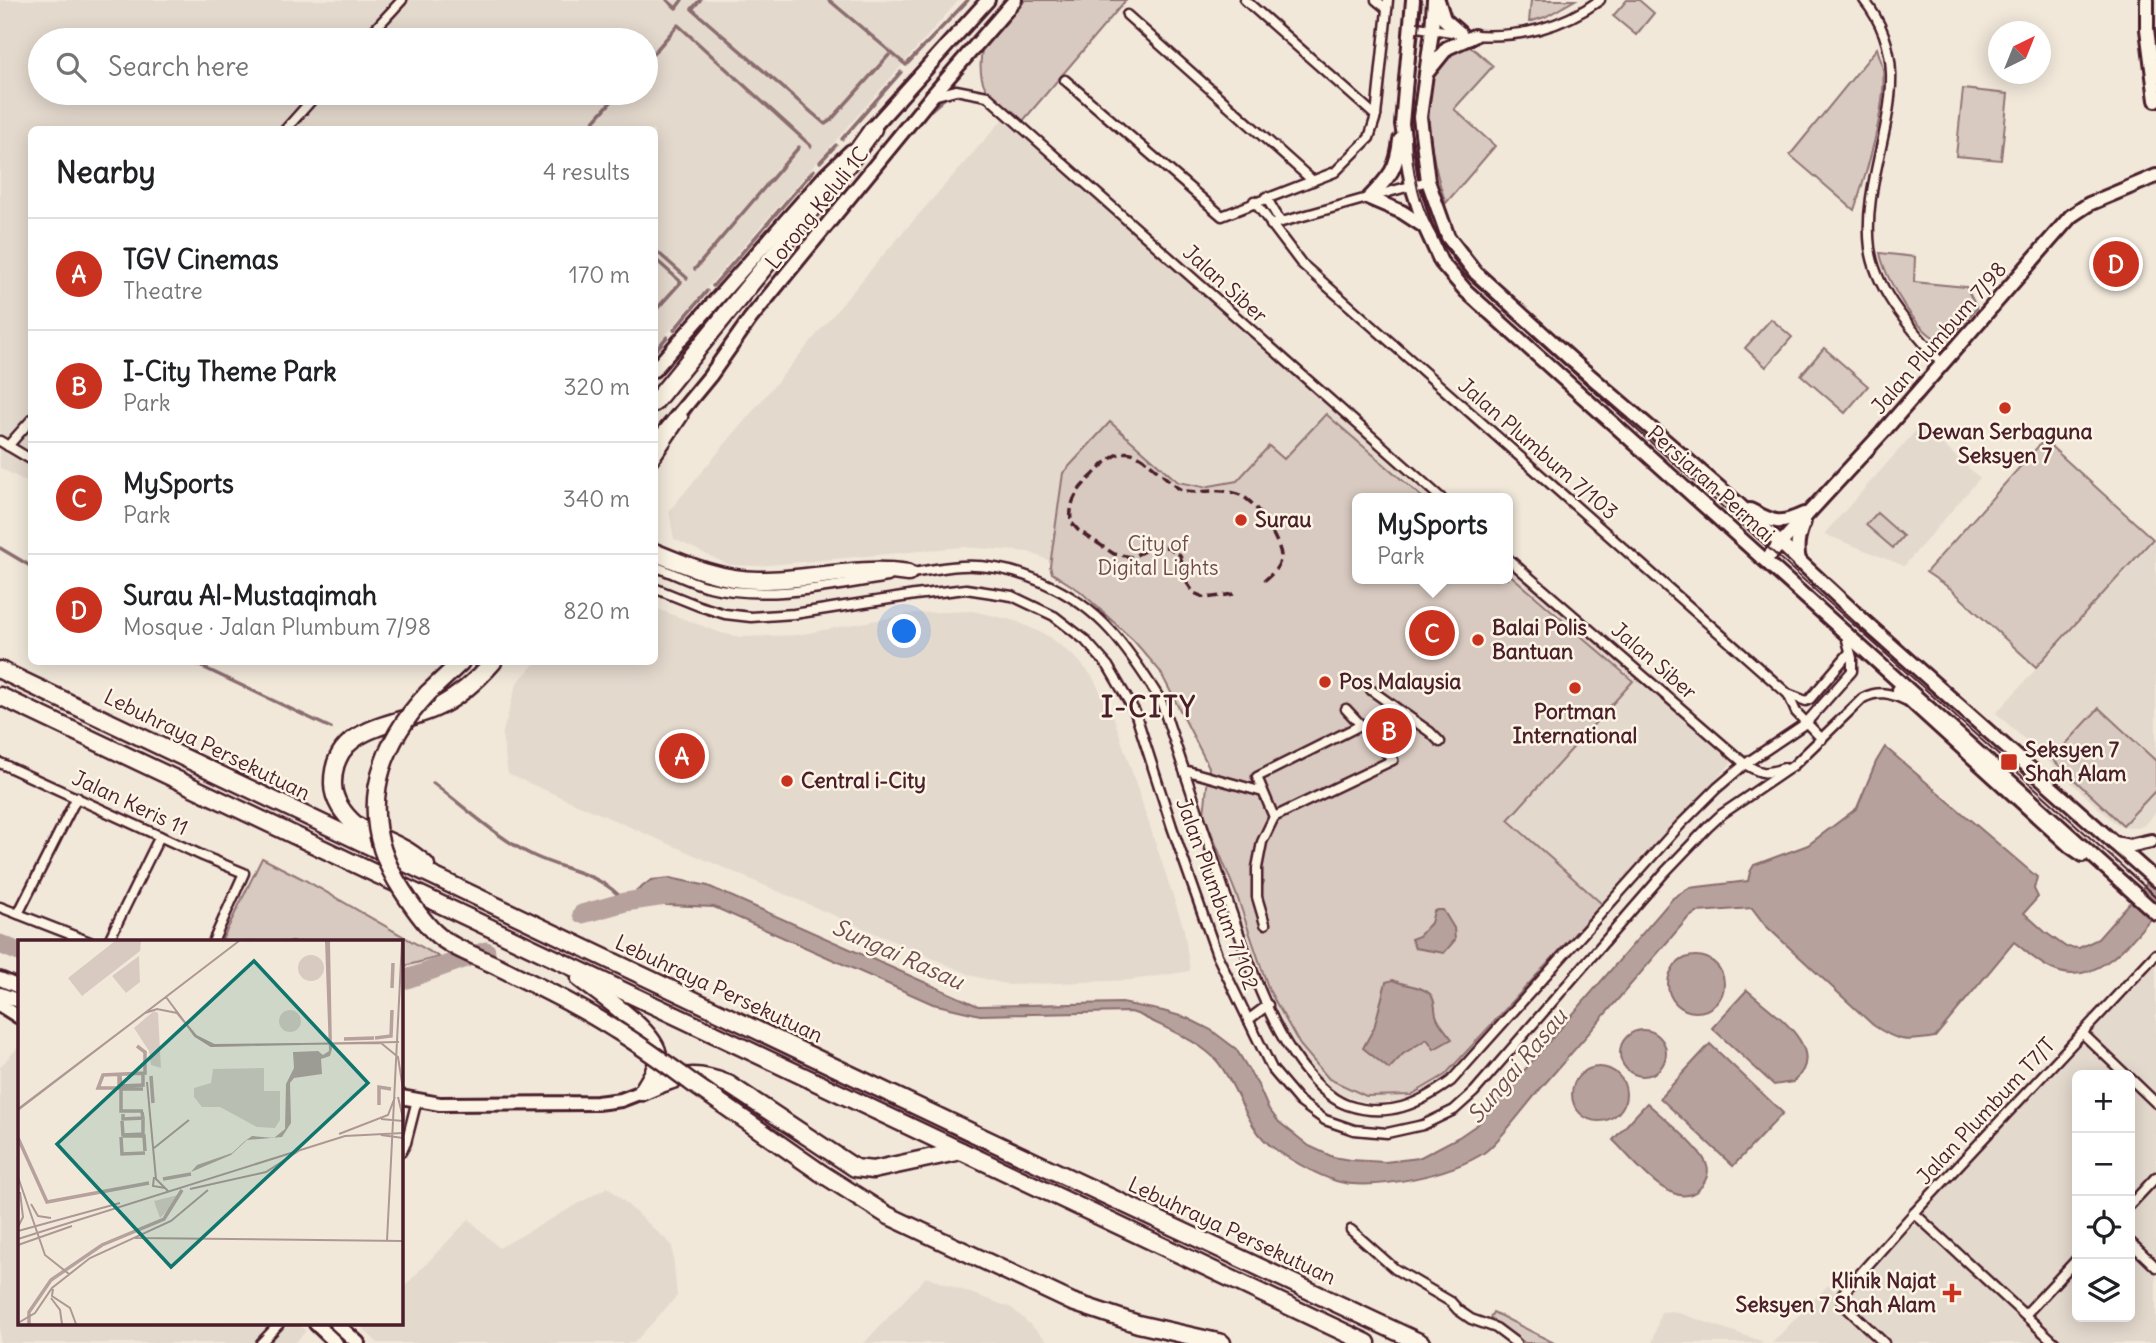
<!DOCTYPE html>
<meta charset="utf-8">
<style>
:root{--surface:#fff;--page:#f2f2f2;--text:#202124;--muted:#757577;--line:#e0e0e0;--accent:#c8321e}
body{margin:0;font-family:Delius,sans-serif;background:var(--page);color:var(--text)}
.controls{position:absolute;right:21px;bottom:21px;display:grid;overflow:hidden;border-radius:10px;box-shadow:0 4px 18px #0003}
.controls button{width:63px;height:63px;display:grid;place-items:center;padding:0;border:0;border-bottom:2px solid var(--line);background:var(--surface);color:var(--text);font:35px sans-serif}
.compass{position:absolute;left:1988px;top:21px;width:63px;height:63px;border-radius:50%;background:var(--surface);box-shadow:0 4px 18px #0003;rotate:43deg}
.you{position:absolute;left:905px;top:632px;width:24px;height:24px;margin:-18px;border:5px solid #fff;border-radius:50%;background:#1a73e8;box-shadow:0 0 0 10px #1a73e833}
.badge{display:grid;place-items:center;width:46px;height:46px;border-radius:50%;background:var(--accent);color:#fff;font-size:23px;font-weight:700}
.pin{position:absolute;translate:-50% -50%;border:4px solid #fff;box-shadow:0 2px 7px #0006}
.popup{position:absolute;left:1352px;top:493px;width:161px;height:91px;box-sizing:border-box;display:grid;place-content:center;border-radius:10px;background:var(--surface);filter:drop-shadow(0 2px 5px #0005);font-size:23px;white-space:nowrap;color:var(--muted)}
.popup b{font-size:26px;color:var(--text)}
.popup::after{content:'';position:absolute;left:50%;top:100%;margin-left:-14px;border:14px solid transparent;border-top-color:var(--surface)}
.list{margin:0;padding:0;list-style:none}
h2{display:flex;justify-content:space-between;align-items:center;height:91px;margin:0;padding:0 28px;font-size:30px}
h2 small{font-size:23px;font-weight:400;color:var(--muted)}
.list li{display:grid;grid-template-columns:46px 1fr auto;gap:21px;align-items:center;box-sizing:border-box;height:112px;padding:0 28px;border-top:2px solid var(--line)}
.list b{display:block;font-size:26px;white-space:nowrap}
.list p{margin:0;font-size:23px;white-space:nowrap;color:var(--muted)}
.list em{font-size:23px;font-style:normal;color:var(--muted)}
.icon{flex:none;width:38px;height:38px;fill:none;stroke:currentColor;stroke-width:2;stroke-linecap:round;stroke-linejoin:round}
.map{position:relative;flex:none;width:2156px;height:1343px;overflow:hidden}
.search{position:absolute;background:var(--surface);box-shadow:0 4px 18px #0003;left:28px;top:28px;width:630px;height:77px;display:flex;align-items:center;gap:18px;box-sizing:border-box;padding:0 24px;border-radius:38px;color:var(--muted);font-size:26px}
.panel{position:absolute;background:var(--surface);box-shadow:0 4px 18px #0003;left:28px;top:126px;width:630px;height:539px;border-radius:10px}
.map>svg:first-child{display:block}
.built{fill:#e4d9cd;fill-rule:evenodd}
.green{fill:#d8cac0;stroke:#917476;stroke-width:2}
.water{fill:#b6a19c;stroke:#8b6d6f;stroke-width:2}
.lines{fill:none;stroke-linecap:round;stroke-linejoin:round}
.stream{stroke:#8b6d6f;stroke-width:3.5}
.river{stroke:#b6a19c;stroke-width:19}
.street-casing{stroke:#4a1f2b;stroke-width:13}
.secondary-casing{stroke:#4a1f2b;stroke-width:18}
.primary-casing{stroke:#4a1f2b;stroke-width:18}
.highway-casing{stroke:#4a1f2b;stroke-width:21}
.street{stroke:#fcf5e5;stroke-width:8}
.secondary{stroke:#fcf5e5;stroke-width:12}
.primary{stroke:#fcf5e5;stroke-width:12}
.highway{stroke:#fcf5e5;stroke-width:16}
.tram{stroke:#4a1f2b;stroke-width:2}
.rail{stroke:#4a1f2b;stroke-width:3.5;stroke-dasharray:10 5;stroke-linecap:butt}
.highway-bridge-casing{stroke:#4a1f2b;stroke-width:21;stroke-linecap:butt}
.highway-bridge{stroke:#fcf5e5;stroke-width:16}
.poi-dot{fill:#c8321e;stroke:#fcf5e5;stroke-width:2.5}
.labels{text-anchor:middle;stroke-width:5;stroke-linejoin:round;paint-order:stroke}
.street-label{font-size:21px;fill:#4a1f2b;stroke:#fcf5e5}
.poi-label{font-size:21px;font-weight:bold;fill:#4a1f2b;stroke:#fcf5e5;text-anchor:start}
.park-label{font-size:21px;fill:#6e4a50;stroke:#fcf5e5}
.water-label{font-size:23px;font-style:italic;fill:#704c53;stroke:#fcf5e5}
.district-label{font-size:28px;font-weight:bold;letter-spacing:2px;fill:#4a1f2b;stroke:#fcf5e5}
.inset-river{fill:none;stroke:#b6a19c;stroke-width:3.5}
.inset-road{fill:none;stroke:#ae9894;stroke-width:2}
.view{fill:#0f766e;fill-opacity:0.15;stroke:#0f766e;stroke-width:3.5}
.inset-edge{fill:none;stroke:#4a1f2b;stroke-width:3.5}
</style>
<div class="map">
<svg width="2156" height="1343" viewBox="0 0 2156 1343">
<rect width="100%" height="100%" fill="#f1e8da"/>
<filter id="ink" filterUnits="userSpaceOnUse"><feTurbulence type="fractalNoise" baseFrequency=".0143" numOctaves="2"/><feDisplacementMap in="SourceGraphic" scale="14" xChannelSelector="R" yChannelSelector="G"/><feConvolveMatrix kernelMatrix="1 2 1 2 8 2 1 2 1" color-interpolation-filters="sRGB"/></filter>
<g filter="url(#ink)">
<g class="built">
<path d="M0,0H959L655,347L654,130H32L31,484L0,468ZM40,40H646V93H40Z"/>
<path d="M1003,119L1434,498H1357V579H1507V562L1733,761L1446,1078L1423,1094L1403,1101L1372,1103L1346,1097L1327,1086L1300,1055L1277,1014L1234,900L1222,806L1224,774L1174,671L1066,568L1029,552L963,547L758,566L729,565L674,539L669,511L884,254Z"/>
<path d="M1921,425L1980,478L1904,566L1824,534Z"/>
<path d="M2154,540L2156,541V812L2143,826L2137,828L2117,825L1996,713Z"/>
<path d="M655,608L721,633L740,637L797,635L915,613L973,611L1016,621L1050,637L1077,659L1092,676L1114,718L1184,929L1190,971L1132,980L1009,985L973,976L508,774L502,735L517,683L536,662H654Z"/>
<path d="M2156,960V1343H1772L1828,1285L1846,1300L1963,1168ZM2077,1075H2130V1317H2077Z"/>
<path d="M19,1046V1324H298L306,1331L295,1343H0V1067Z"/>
<path d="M608,1187L672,1245L677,1296L634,1343H378L363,1329L368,1324H401V1290L469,1219L499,1248Z"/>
<path d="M926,1277L1012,1308L1050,1343H864Z"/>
<path d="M1673,1311L1767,1343H1652L1661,1312Z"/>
</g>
<g class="green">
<path d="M1025,0H1126L1022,122C993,97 975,92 982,50Z"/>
<path d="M1531,0H1575L1545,17L1529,22Z"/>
<path d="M1627,0H1639L1654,13L1636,35L1613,16Z"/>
<path d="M1468,46L1476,51L1493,66L1454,109L1495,146L1446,203C1432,166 1406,52 1468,46Z"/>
<path d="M1877,48C1879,55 1882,63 1883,70C1887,105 1866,176 1854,210L1790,155Z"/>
<path d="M1963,89L2008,94L2001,160L1956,156Z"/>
<path d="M1880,253L1915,257L1914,282L1966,287L1977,308L1953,335L1944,342C1917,335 1885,279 1880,253Z"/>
<path d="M1771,319L1792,337L1766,367L1745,348Z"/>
<path d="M1824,348L1868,386L1845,413L1801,375Z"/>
<path d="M1326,414L1423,498H1357V579H1507V572L1633,681L1508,820L1602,904L1445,1075L1411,1095L1366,1096L1329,1079L1300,1045L1269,990L1237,896L1204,815L1209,767L1160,671L1134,641L1080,591L1052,573L1050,566L1063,473L1110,422L1178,482L1204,487L1237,481L1269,446L1284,459Z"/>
<path d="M2044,440L2153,539L2036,667L1951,589L1926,572Z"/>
<path d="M1877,513L1903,536L1893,548L1866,525Z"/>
<path d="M2099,708L2156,761V790L2123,825L2052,759Z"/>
<path d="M262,858L303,879L439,957L401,967V942H221Z"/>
<path d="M1493,1312L1554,1343H1525L1490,1318Z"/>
</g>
<g class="water">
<path d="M1885,747L2037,877L2034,889L2038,897L2024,913L2045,932L2066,947L2079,948L2098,939L2156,873V912C2132,940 2097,988 2054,970C2040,965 2026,951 2014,942L1935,1037C1906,1042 1898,1042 1873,1025L1765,925L1752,908L1697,912L1687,919C1639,975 1590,1032 1541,1088C1526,1105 1501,1140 1485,1152C1454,1174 1373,1192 1336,1181C1315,1174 1294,1162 1275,1149C1246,1130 1239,1087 1217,1061C1200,1041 1164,1028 1140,1015L1131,1012L980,1015L933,1004L714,907L643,904L634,893L651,880L670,878L708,886L978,1006L1122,1003L1163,1011L1187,1018L1211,1030L1236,1049L1258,1085L1268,1108L1279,1122L1309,1146L1333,1157L1350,1160L1385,1162L1419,1158L1459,1137L1478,1124L1673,898L1689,888L1748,881L1750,872L1754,865L1808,845L1857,808L1876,762Z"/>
<path d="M1438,910H1443L1454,928L1455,940L1444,953L1415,948L1411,939L1419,936L1431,923L1434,911Z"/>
<circle cx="1696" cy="984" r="28"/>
<path d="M1393,980C1404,986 1421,985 1430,994C1436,1000 1434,1007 1436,1015C1438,1023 1447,1032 1452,1039L1434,1049L1427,1039L1403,1054L1389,1069L1363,1048L1374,1028L1386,982Z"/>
<path d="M1747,990C1771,1012 1832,1049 1793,1082L1774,1085L1712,1028Z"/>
<circle cx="1643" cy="1053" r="23"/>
<path d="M1710,1044L1783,1113L1733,1166L1660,1098Z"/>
<circle cx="1599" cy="1094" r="27"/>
<path d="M1647,1103C1661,1116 1703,1149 1707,1166C1710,1174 1704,1185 1698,1190C1672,1213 1631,1157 1613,1140Z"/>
</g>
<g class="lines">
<g class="stream">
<path d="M667,0L676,8L682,0"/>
<path d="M700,0L692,9L825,124L831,120L889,55"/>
<path d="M829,0L906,65L968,0"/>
<path d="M646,62L678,25L811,146"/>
<path d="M931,110L946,97L956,95"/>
<path d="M586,130L619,93"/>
<path d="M907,137L924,117"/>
<path d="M842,139L901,72"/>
<path d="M820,162L836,145"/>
<path d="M654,249L687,278"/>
<path d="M654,258L681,282L654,312"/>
<path d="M695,269L799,147"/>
<path d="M713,286L814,170"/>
<path d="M674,330L707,291"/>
<path d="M654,352L667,337"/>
<path d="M685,420L696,403"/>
<path d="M654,467L667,447"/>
<path d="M0,548L32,567"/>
<path d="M192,662L331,728"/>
<path d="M433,783C466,808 497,838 534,856C568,872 600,872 625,902"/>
</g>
<g class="river">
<path d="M582,914L625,902L665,896"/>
<path d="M0,944L19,952"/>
<path d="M401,981L486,951"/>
</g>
<g class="street-casing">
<g id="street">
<path d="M1245,0L1376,116"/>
<path d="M1376,0L1387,9"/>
<path d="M1864,0C1927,78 1859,162 1870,248C1876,293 1914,331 1942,364"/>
<path d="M1127,15L1313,181"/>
<path d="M1410,26L1459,33"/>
<path d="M1472,35C1520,38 1561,28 1600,0"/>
<path d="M365,40L402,0"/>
<path d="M1065,80L1222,216L1335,172L1369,138L1376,116L1388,0"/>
<path d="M933,96L956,90L987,96L1441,498"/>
<path d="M285,130L318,93"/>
<path d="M1266,197L1280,221"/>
<path d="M1254,201L1301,263L1788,694L1806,701L1810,699L1850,652"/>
<path d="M1271,225L1428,181"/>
<path d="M0,441L32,460"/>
<path d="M8,446L32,419"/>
<path d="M654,460L683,417"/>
<path d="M1507,558L1745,764C1763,775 1765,774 1784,768"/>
<path d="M654,566C671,572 688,581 705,586C765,601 828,587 888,577"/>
<path d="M907,574C925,571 943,567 961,566C1015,563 1075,591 1111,631C1130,652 1146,677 1161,701C1184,770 1207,839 1230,908C1247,956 1265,1013 1293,1054C1306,1073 1325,1097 1347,1105C1388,1119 1419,1104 1451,1081L1680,825L1717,788L1745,764L1806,723L1852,671V658L1847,640"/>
<path d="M654,588L699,606L725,614L751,617L794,614L915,595L966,589L1012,596L1054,616L1085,640L1108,666L1135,712L1172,827L1217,955L1272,1069L1300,1102L1325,1120L1354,1130L1387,1133L1423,1125L1454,1110L1474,1092L1665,872L1708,827L1722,814L1794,765L1863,698C1879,690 1890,693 1905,700"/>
<path d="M1371,690L1430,732L1440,742"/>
<path d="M1788,694L1796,712L1822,739"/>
<path d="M0,763L203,856L244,873L213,942"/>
<path d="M1184,770L1263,792"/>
<path d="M1274,817L1257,777L1361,725L1346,709"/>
<path d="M0,907L90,942"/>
<path d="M18,914L77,797"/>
<path d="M1265,924L1257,897V868L1262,842L1274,817L1393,760L1361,725"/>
<path d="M108,942L160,836"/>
<path d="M1248,1020L1268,1005"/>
<path d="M2082,1033L2126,1075"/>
<path d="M2130,1078L2156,1103"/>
<path d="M401,1152L406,1143L417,1100"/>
<path d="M2130,1205L2156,1177"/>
<path d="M1914,1213L2055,1343"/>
<path d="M1351,1230L1395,1269L1451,1302L1458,1310L1471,1319L1496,1328L1516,1343"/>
<path d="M2130,1242L2156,1267"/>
<path d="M2025,1315L2077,1259"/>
<path d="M261,1343L279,1324"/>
<path d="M1884,1343L1845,1306L1842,1301L1843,1293L1914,1213L2156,954"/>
</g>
</g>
<g class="secondary-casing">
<g id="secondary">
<path d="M1413,0L1402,124L1412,186L1425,227L1441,262L1466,291L2156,913"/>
<path d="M1434,0L1432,31L1420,117L1428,181L1448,237L1476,273L1573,361L1737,503L1865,622L2156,880"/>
<path d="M1438,0L1444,19L1460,33"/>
<path d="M2147,0V29L2156,100"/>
<path d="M1426,74L1447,48L1474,36"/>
<path d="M868,133L988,0"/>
<path d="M1400,140C1397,170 1389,177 1369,198L1402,212L1425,227"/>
<path d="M654,370L826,175L851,151"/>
<path d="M654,444L710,376L750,319L932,96L1015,0"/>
<path d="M1750,510C1774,522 1778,526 1804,514"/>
<path d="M1771,554L1882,433L2071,216L2089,204L2156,176"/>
<path d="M1800,563C1795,549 1798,535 1804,522"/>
<path d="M1899,690L2070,846L2083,855"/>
<path d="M2114,843L2129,846L2151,841"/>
</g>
</g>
<g class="primary-casing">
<g id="primary">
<path d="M0,979L19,987"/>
<path d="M0,994L19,1001"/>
<path d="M0,1005L19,1017"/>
<path d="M401,1097L440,1104L597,1103L621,1100L642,1092"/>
<path d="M316,1324L336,1343"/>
<path d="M337,1324L358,1343"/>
</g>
</g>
<g class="highway-casing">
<g id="highway">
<path d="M654,403L848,164L873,129"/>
<path d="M654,552C688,566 721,580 758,580C807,581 858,565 908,573"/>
<path d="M0,670L971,1132L1421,1343"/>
<path d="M428,693L461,662"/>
<path d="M0,696L1367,1343"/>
<path d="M426,865C419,859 412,853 404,849C389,840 371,835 356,825C344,815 333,800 333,784C332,723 399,727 440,706C459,696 479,678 493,662"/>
<path d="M580,979C597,992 659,1034 658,1056C657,1070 649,1080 642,1092"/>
<path d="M642,1092C678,1077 690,1069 728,1084L855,1168L873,1170L961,1151"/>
<path d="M821,1173L887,1215L1072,1302L1138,1324L1222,1343"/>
</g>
</g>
<use href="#street" class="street"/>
<use href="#secondary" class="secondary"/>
<use href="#primary" class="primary"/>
<use href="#highway" class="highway"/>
<path class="tram" d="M1422,0C1416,76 1395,157 1433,229C1442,245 1454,259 1464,274L2156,897"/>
<path class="rail" d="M1234,594L1206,598L1194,593L1187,583L1180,555L1168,547L1148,549L1132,557L1114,554L1078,530L1071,522C1069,501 1077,490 1092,476C1125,441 1132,448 1165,477C1171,482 1176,488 1182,490C1199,495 1214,488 1230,492C1237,493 1244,496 1249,501C1259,508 1281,544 1281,556C1280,567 1272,574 1264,581"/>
<g class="highway-bridge-casing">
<path id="highway-bridge" d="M428,693C374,751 356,819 402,890C411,904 422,920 434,932C451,948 479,957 499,967C539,987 579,1006 616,1030C644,1047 669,1066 695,1085C737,1114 779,1144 821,1173"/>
</g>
<use href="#highway-bridge" class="highway-bridge"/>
</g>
</g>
<g class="poi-dot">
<circle cx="2005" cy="408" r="7"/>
<circle cx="1241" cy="520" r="7"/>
<circle cx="1478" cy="640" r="7"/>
<circle cx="1325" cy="682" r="7"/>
<circle cx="1575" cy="688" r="7"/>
<rect x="2000" y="753" width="18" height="18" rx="3.5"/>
<circle cx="787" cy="781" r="7"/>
<path d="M1948.5 1282.5h7v7h7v7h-7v7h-7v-7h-7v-7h7z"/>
</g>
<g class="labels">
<g class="street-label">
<text transform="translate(817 208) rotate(-51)" y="7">Lorong Keluli 1C</text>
<text transform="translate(1225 284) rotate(42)" y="7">Jalan Siber</text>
<text transform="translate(1939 338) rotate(-49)" y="7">Jalan Plumbum 7/98</text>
<text transform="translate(1538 449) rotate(41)" y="7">Jalan Plumbum 7/103</text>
<text transform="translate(1711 484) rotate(42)" y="7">Persiaran Permai</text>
<text transform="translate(1654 661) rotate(41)" y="7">Jalan Siber</text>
<text transform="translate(207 745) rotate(26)" y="7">Lebuhraya Persekutuan</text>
<text transform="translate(130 803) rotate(25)" y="7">Jalan Keris 11</text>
<text transform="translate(1217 894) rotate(70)" y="7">Jalan Plumbum 7/102</text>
<text transform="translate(719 989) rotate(25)" y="7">Lebuhraya Persekutuan</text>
<text transform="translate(1986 1111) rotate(-47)" y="7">Jalan Plumbum T7/T</text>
<text transform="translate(1232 1231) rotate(25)" y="7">Lebuhraya Persekutuan</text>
</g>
<g class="poi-label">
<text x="2005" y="439" text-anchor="middle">Dewan Serbaguna<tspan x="2005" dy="24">Seksyen 7</tspan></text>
<text x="1255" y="527">Surau</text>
<text x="1492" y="635">Balai Polis<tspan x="1492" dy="24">Bantuan</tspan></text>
<text x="1339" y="689">Pos Malaysia</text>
<text x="1575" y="719" text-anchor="middle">Portman<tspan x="1575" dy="24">International</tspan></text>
<text x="2025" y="757">Seksyen 7<tspan x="2025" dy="24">Shah Alam</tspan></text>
<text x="801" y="788">Central i-City</text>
<text x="1936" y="1288" text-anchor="end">Klinik Najat<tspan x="1936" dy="24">Seksyen 7 Shah Alam</tspan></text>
</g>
<g class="park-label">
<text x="1158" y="551">City of<tspan x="1158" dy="24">Digital Lights</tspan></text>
</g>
<g class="water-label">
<text transform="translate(898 954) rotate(24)" y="8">Sungai Rasau</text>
<text transform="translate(1517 1066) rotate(-50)" y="8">Sungai Rasau</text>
</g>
<g class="district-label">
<text x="1149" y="717">I-CITY</text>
</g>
</g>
<g transform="translate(18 940)">
<rect width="385" height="385" fill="#f1e8da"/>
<path d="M97,1H123L122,11L64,56L50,38ZM280 28a13 13 0 1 1 26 0a13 13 0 1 1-26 0ZM121,16L122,42L108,53L94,36ZM261 81a11 11 0 1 1 22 0a11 11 0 1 1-22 0ZM136,71L140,73L143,128L133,125L131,111L116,88ZM246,128V151H262V180L257,188L239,187L202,167H184L176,157V148L193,143L195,129ZM160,255L153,267L142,278L136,261Z" fill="#d8cac0"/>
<path d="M307,1H312L314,109L312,116L303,119L304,134L276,138L272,143L273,183L264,197L229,200L213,215L173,232L179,225L214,213L227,201L234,196L256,198L267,189L268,144L276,128L275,112L300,111L305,115L311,111Z" fill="#b6a19c"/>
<path class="inset-river" d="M374,48L375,23M357,98L373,96L374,70M326,99L356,98M101,135V148H80L85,135L127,133V112L119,106M102,136L103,146L125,145V135M133,136L135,163M361,165V147L373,149M125,171H103V149H125M105,174V179L125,178L124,172M104,181L105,195L125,194V180M105,196H126L127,211M103,197L104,214L127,213M0,198L29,262L131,243M145,239L173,234M11,384V372L33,340L84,305L146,279L164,250"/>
<path class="inset-road" d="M148,57L177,96L193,106L381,102M129,142L138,239L151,252M380,157L385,178M0,169L127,73L139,69L159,73L178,96L196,105L363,103L380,117L385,149M0,170L221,1M363,179L385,181M321,194L370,175L377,157M363,195L385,198M136,208L171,180M0,237L27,315L51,334M136,237L135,246L147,248M172,249L248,232L282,210M13,264L20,276L33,278M0,287L5,277L2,252M0,291L102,263M117,298L385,301M0,299L327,196L385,193M369,301L384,1M0,305L54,286M35,349L34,356L52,368L58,384M33,358L42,370L44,384M0,383L17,373L34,348L72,318L153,281L190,250"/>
<path class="view" d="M236,21L350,143L153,327L39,204Z"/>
<rect width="385" height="385" class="inset-edge"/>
</g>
</svg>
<div class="controls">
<button>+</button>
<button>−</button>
<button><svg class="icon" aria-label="locate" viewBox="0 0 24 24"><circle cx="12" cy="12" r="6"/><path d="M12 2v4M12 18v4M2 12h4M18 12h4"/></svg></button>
<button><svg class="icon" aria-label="layers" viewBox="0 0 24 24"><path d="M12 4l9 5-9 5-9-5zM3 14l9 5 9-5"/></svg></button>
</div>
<svg class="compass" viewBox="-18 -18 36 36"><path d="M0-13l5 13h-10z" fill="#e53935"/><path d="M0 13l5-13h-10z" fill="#757577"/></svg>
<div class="you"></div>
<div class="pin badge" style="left:682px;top:756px">A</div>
<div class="pin badge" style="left:1389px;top:731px">B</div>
<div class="pin badge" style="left:1432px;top:633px">C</div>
<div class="popup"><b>MySports</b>Park</div>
<div class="pin badge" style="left:2116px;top:264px">D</div>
<div class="search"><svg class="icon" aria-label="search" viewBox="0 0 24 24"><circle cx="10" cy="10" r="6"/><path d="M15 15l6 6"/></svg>Search here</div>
<section class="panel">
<h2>Nearby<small>4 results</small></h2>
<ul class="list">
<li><span class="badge">A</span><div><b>TGV Cinemas</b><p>Theatre</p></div><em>170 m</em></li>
<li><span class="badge">B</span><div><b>I-City Theme Park</b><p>Park</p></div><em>320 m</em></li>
<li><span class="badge">C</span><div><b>MySports</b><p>Park</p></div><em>340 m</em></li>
<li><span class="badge">D</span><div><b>Surau Al-Mustaqimah</b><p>Mosque · Jalan Plumbum 7/98</p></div><em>820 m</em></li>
</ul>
</section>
</div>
